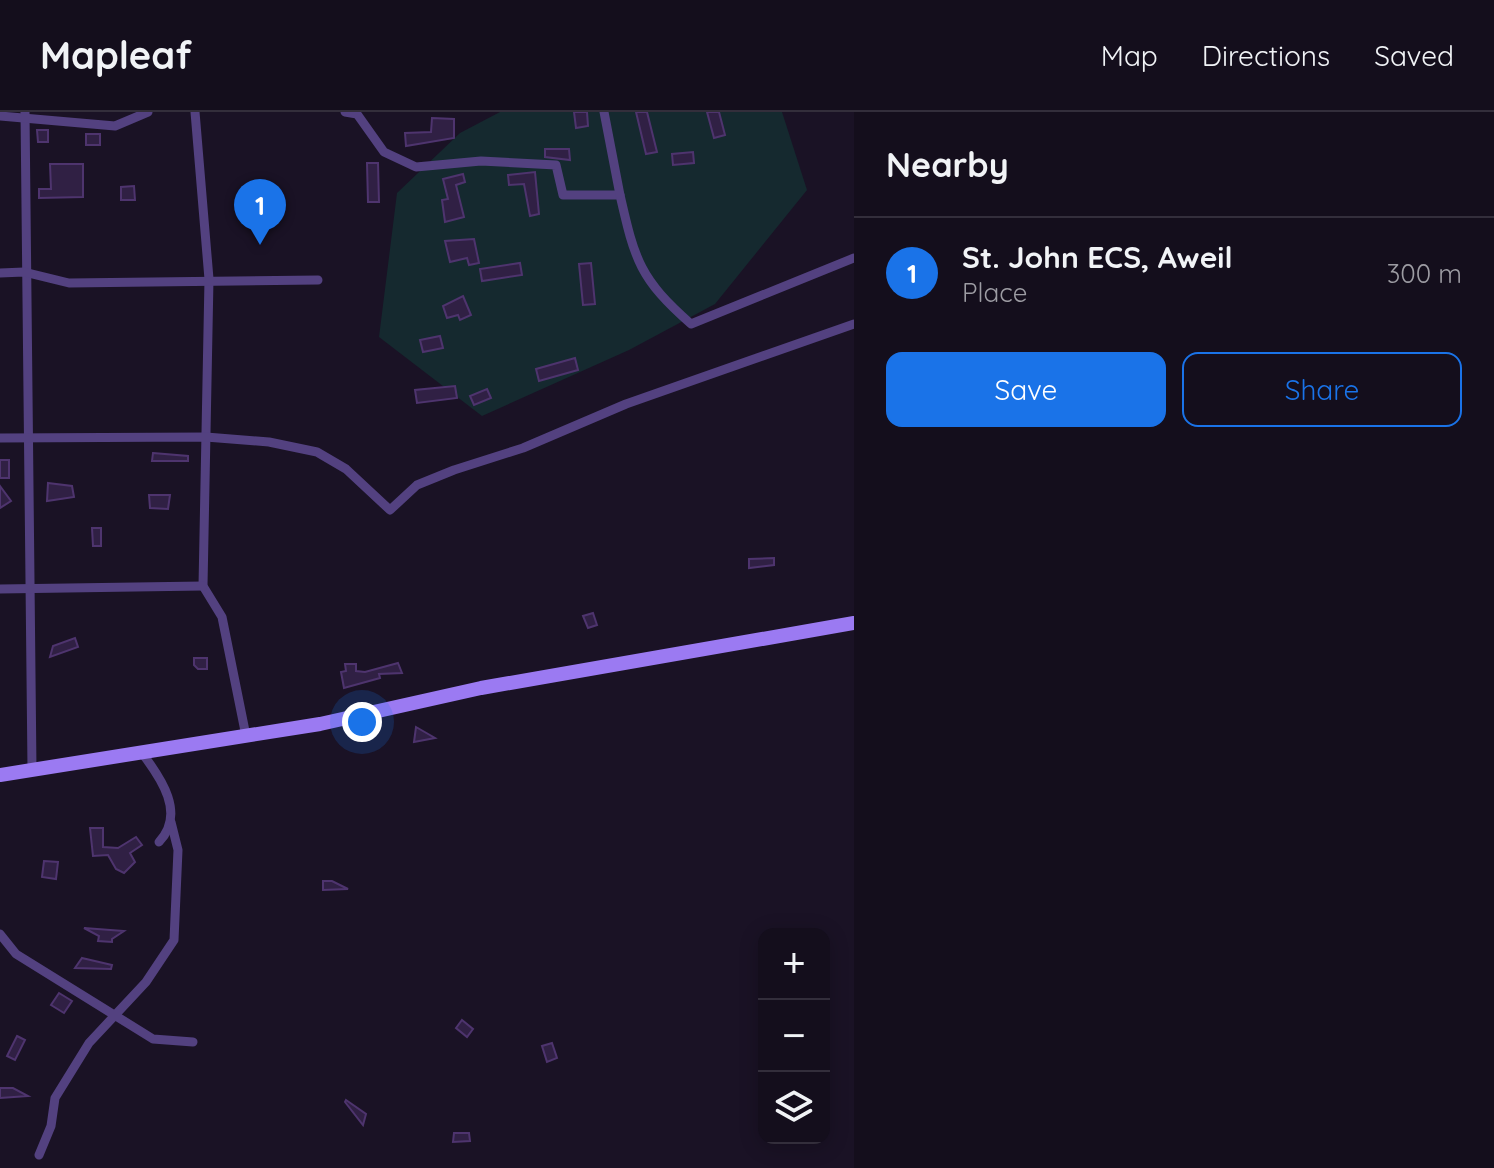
<!DOCTYPE html>
<meta charset="utf-8">
<style>
:root{--surface:#140e1c;--page:#211c29;--text:#f1f3f6;--muted:#9d9ca3;--line:#332e3b;--accent:#1a73e8}
body{margin:0;font-family:Quicksand,sans-serif;background:var(--page);color:var(--text)}
.controls{position:absolute;right:24px;bottom:24px;display:grid;overflow:hidden;border-radius:16px;box-shadow:0 4px 20px #0003}
.controls button{width:72px;height:72px;display:grid;place-items:center;padding:0;border:0;border-bottom:2px solid var(--line);background:var(--surface);color:var(--text);font:40px sans-serif}
.you{position:absolute;left:362px;top:610px;width:28px;height:28px;margin:-20px;border:6px solid #fff;border-radius:50%;background:#1a73e8;box-shadow:0 0 0 12px #1a73e833}
.badge{display:grid;place-items:center;width:52px;height:52px;border-radius:50%;background:var(--accent);color:#fff;font-size:26px;font-weight:700}
.pin{position:absolute;translate:-50% -66px;filter:drop-shadow(0 2px 4px #0008)}
.pin::after{content:'';position:absolute;top:42px;width:28px;height:24px;background:inherit;clip-path:polygon(0 0,100% 0,50% 100%)}
.list{margin:0;padding:0;list-style:none}
h2{display:flex;justify-content:space-between;align-items:center;height:104px;margin:0;padding:0 32px;font-size:34px}
h2 small{font-size:26px;font-weight:400;color:var(--muted)}
.list li{display:grid;grid-template-columns:52px 1fr auto;gap:24px;align-items:center;box-sizing:border-box;height:112px;padding:0 32px;border-top:2px solid var(--line)}
.list b{display:block;font-size:30px;white-space:nowrap}
.list p{margin:0;font-size:26px;white-space:nowrap;color:var(--muted)}
.list em{font-size:26px;font-style:normal;color:var(--muted)}
.actions{display:flex;gap:16px;padding:24px 32px}
.actions a{flex:1;padding:18px 0;border:2px solid var(--accent);border-radius:16px;text-align:center;font-size:28px;color:var(--accent)}
.actions .main{background:var(--accent);color:#fff}
.icon{flex:none;width:44px;height:44px;fill:none;stroke:currentColor;stroke-width:2;stroke-linecap:round;stroke-linejoin:round}
.map{position:relative;flex:none;width:854px;height:1056px;overflow:hidden}
header{display:flex;align-items:center;gap:48px;box-sizing:border-box;height:112px;padding:0 40px;background:var(--surface);border-bottom:2px solid var(--line)}
header strong{font-size:38px}
nav{display:flex;gap:44px;margin-inline-start:auto;font-size:28px}
main{display:flex}
aside{flex:1;background:var(--surface)}
.map>svg:first-child{display:block}
.green{fill:#15292f}
.building{fill:#302044;stroke:#4e346e;stroke-width:2}
.lines{fill:none;stroke-linecap:round;stroke-linejoin:round}
.street{stroke:#534180;stroke-width:9}
.secondary{stroke:#9b7af2;stroke-width:14}
</style>
<header>
<strong>Mapleaf</strong>
<nav><a>Map</a><a>Directions</a><a>Saved</a></nav>
</header>
<main>
<div class="map">
<svg width="854" height="1056" viewBox="0 0 854 1056">
<rect width="100%" height="100%" fill="#1a1225"/>
<path class="green" d="M500,0H782L807,78L715,192L629,238L482,304L379,225L397,81L460,21Z"/>
<g class="building">
<path d="M574,0H587L588,14L576,16Z"/>
<path d="M636,0H647L657,40L646,42Z"/>
<path d="M707,0H719L725,23L714,26Z"/>
<path d="M432,6L454,7V26L406,34L405,21L431,20Z"/>
<path d="M37,18H48V30H38Z"/>
<rect x="86" y="22" width="14" height="11"/>
<path d="M545,37H569L570,48L545,45Z"/>
<path d="M693,40L694,51L673,53L672,42Z"/>
<path d="M367,51H378L379,90H368Z"/>
<path d="M50,52H83V85L39,86V77H51Z"/>
<path d="M535,60L539,102L530,104L524,72L509,73L508,63Z"/>
<path d="M463,62L465,70L456,73L464,105L445,110L442,88L448,87L443,67Z"/>
<path d="M134,74L135,88H121V75Z"/>
<rect x="246" y="75" width="16" height="16"/>
<path d="M474,127L479,151L469,153L467,146L450,150L445,129Z"/>
<path d="M520,151L522,163L482,169L480,157Z"/>
<path d="M591,151L595,192L583,193L579,152Z"/>
<path d="M463,184L471,203L460,208L458,203L447,206L443,194Z"/>
<path d="M440,224L443,236L423,240L420,228Z"/>
<path d="M575,246L578,258L539,269L536,257Z"/>
<path d="M455,274L457,286L417,291L415,278Z"/>
<path d="M487,277L491,286L474,293L470,284Z"/>
<path d="M153,341L188,344V349H152Z"/>
<rect x="0" y="348" width="9" height="18"/>
<path d="M48,371L72,374L74,385L47,389Z"/>
<path d="M0,374L11,389L0,396Z"/>
<path d="M149,383H170L168,397L150,396Z"/>
<path d="M92,416H101V434H93Z"/>
<path d="M774,446V453L749,456V447Z"/>
<path d="M593,501L597,513L588,516L583,504Z"/>
<path d="M75,526L78,535L50,545L53,534Z"/>
<path d="M194,546H207V557H198L194,553Z"/>
<path d="M398,551L402,561L379,562L380,566L344,576L341,560L346,559L345,552H356V559L365,560Z"/>
<path d="M416,615L435,626L414,630Z"/>
<path d="M90,716H103V735L118,736L136,725L142,733L130,741L135,750L124,761L116,757L108,743L93,744Z"/>
<path d="M44,749L58,750L56,767L42,765Z"/>
<path d="M323,769H332L348,777L323,778Z"/>
<path d="M84,816L124,819L112,827V830L98,829L99,824Z"/>
<path d="M82,846L112,853L111,857L75,856Z"/>
<path d="M59,881L72,889L64,901L51,893Z"/>
<path d="M462,908L473,917L467,925L456,916Z"/>
<path d="M17,924L25,928L15,948L7,944Z"/>
<path d="M552,931L557,946L547,950L542,934Z"/>
<path d="M0,976H13L28,984L0,986Z"/>
<path d="M346,988L366,1002L363,1013L345,990Z"/>
<path d="M454,1021H469L470,1029L453,1030Z"/>
</g>
<g class="lines">
<g class="street">
<path d="M25,0L32,657"/>
<path d="M195,0L209,167L203,474L222,505L246,624"/>
<path d="M345,0L357,2L384,40L416,55L481,49L556,53L563,83H620C635,149 640,167 691,212L854,146"/>
<path d="M604,0L620,83"/>
<path d="M0,4L115,14L148,0"/>
<path d="M0,161L24,160L69,171L318,168"/>
<path d="M0,326L206,325L269,330L317,340L346,357L390,398L417,373L454,358L523,336L626,292L854,212"/>
<path d="M0,477L203,474"/>
<path d="M142,641C161,666 186,702 159,730"/>
<path d="M0,822L16,842L153,927L193,930"/>
<path d="M39,1043L51,1014L55,986L89,931L146,870L174,828L178,738L171,710"/>
</g>
<path class="secondary" d="M0,663L320,612L481,576L854,511"/>
</g>
</svg>
<div class="controls">
<button>+</button>
<button>−</button>
<button><svg class="icon" aria-label="layers" viewBox="0 0 24 24"><path d="M12 4l9 5-9 5-9-5zM3 14l9 5 9-5"/></svg></button>
</div>
<div class="you"></div>
<div class="pin badge" style="left:260px;top:133px">1</div>
</div>
<aside>
<h2>Nearby<small></small></h2>
<ul class="list">
<li><span class="badge">1</span><div><b>St. John ECS, Aweil</b><p>Place</p></div><em>300 m</em></li>
</ul>
<div class="actions"><a class="main">Save</a><a>Share</a></div>
</aside>
</main>
